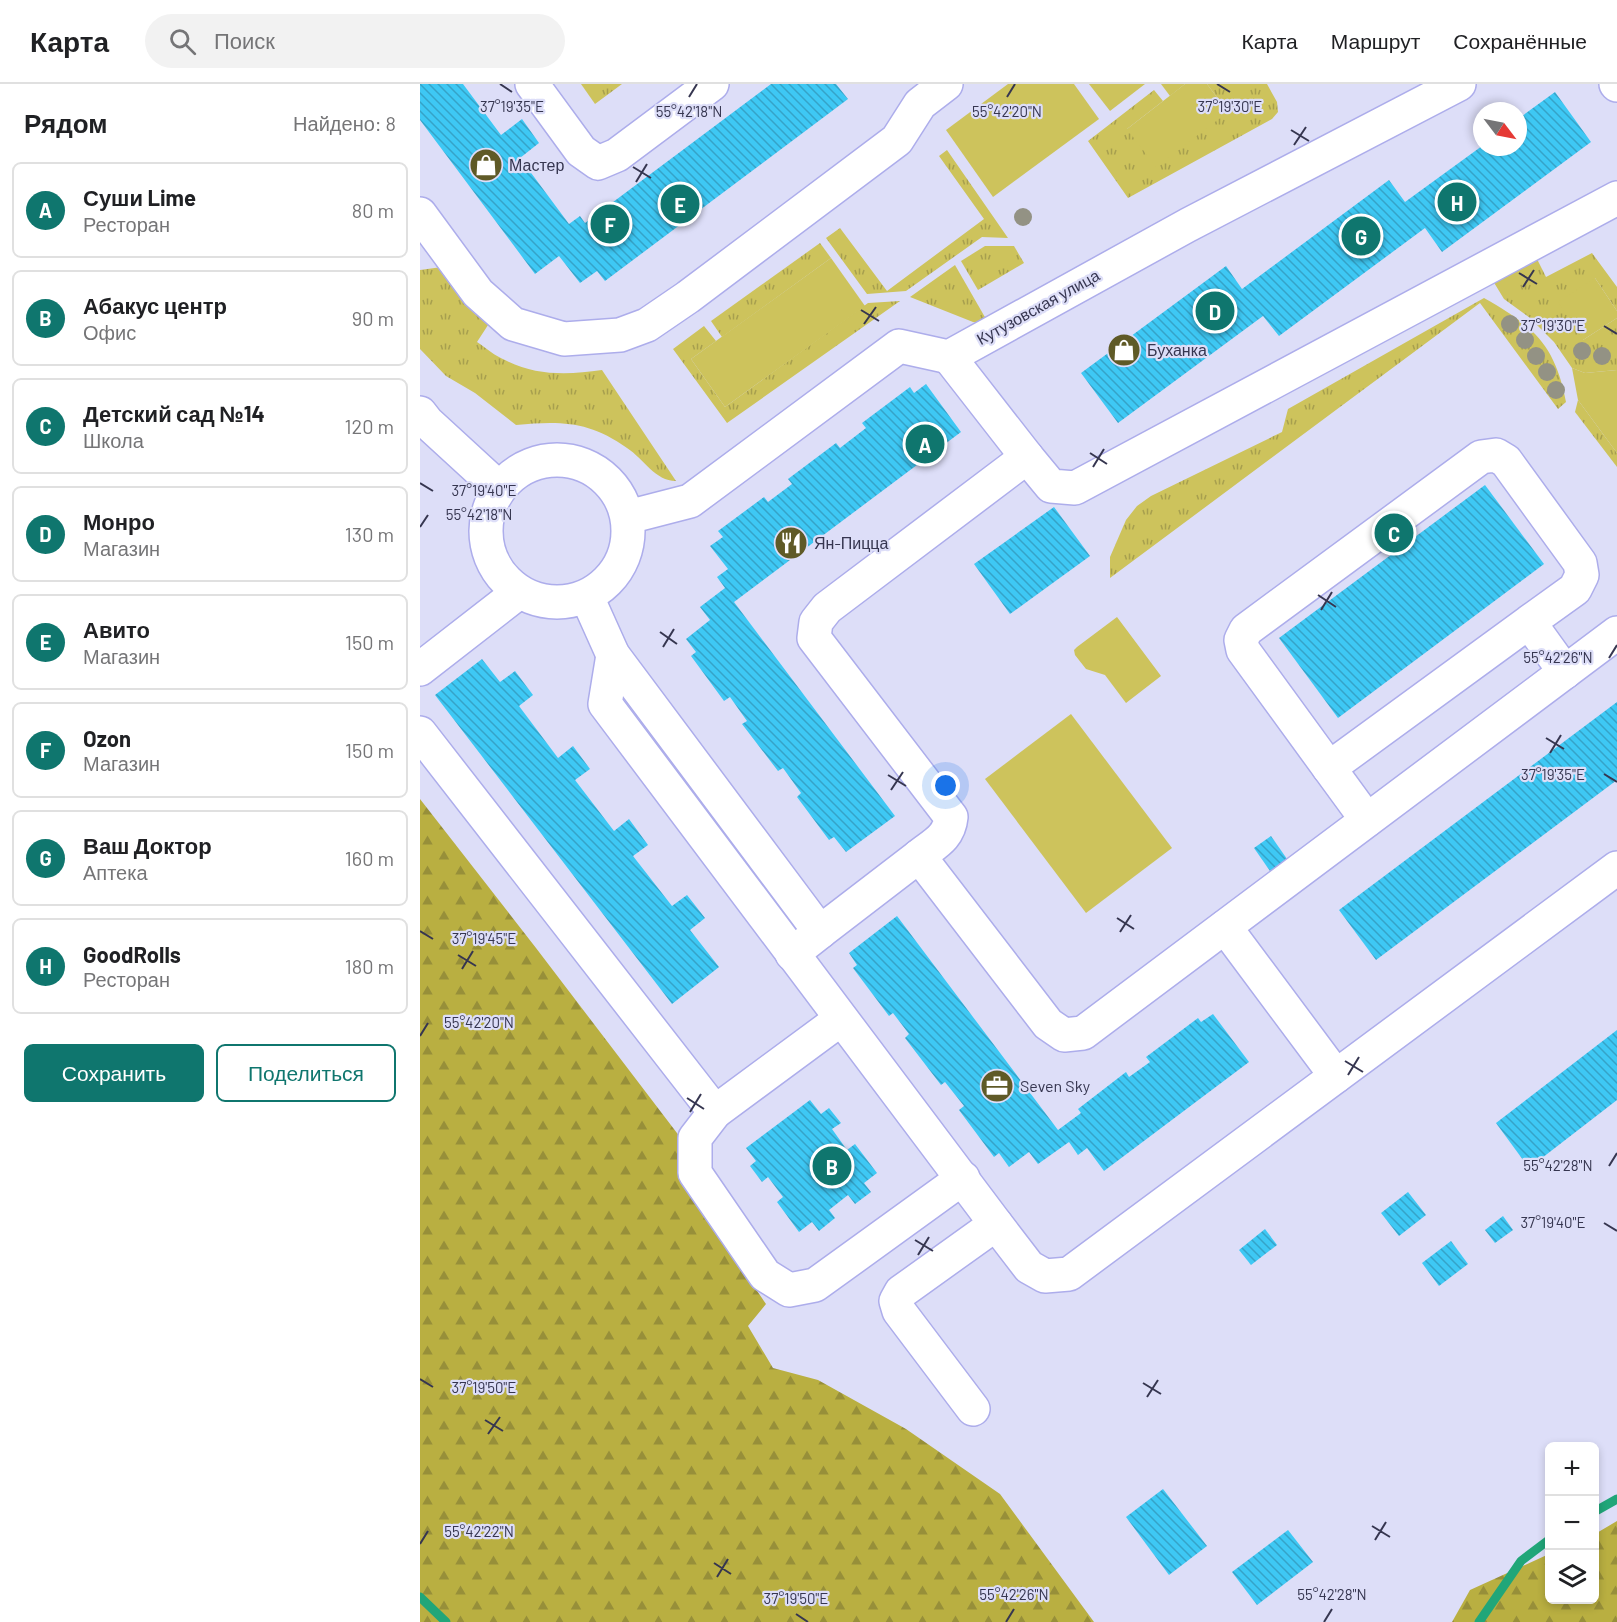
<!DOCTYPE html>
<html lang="ru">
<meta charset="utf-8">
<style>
:root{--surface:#fff;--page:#f2f2f2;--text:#202124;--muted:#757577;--line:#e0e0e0;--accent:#0f766e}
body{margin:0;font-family:Barlow,sans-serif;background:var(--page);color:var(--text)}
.controls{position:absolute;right:18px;bottom:18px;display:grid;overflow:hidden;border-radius:9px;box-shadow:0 3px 9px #0003}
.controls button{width:54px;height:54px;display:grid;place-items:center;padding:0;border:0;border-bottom:2px solid var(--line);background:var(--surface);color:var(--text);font:30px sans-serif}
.compass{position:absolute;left:1053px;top:18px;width:54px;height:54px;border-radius:50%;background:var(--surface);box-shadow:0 3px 9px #0003;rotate:122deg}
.you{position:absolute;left:526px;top:702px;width:21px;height:21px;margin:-15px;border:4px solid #fff;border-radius:50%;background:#1a73e8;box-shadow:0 0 0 9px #1a73e833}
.badge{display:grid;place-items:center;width:39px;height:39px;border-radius:50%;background:var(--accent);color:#fff;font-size:20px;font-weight:700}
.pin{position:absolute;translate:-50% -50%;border:3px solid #fff;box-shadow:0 2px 6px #0006}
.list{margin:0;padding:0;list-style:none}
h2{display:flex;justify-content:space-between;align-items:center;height:78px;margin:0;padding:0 24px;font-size:26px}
h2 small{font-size:20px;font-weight:400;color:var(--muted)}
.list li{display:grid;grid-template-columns:39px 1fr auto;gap:18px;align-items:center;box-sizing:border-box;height:96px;margin:0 12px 12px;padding:0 12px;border:2px solid var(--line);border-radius:9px}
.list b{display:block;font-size:22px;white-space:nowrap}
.list p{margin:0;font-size:20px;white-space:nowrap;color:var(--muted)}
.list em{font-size:20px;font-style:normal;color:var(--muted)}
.actions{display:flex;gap:12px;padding:18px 24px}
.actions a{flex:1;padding:14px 0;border:2px solid var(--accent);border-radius:9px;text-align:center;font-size:21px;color:var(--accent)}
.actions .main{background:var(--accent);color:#fff}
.icon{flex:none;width:33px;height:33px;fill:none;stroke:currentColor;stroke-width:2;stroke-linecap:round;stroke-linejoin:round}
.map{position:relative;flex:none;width:1197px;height:1538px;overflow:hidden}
header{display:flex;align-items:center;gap:36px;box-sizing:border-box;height:84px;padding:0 30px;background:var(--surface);border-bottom:2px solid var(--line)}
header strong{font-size:28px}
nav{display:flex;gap:33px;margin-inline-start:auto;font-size:21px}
.search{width:420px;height:54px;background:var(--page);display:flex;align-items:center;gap:15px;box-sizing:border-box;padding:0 21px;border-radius:33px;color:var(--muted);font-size:22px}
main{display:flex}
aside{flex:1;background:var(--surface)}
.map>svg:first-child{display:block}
.grass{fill:url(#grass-tufts)}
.forest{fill:url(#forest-firs)}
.park{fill:#cdc35c}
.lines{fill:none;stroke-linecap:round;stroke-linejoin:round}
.stream{stroke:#21a679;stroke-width:9}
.building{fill:url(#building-back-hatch)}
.minor-casing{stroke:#adadeb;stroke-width:36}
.minor{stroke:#fff;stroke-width:33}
.tree{fill:#939284}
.ticks{fill:none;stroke:#363650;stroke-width:2}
.labels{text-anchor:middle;stroke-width:4.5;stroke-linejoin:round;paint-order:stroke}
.poi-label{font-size:16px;fill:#363650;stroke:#dddef8;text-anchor:start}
.street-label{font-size:16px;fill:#363650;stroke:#dddef8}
.ticks-label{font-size:15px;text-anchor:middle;fill:#363650;stroke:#dddef8;stroke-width:4.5;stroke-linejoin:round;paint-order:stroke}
</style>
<header>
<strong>Карта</strong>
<div class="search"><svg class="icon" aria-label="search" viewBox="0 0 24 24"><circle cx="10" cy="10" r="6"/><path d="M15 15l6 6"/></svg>Поиск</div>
<nav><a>Карта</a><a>Маршрут</a><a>Сохранённые</a></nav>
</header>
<main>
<aside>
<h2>Рядом<small>Найдено: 8</small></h2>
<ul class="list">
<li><span class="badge">A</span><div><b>Суши Lime</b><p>Ресторан</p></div><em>80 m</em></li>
<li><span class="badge">B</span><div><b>Абакус центр</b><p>Офис</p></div><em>90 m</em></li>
<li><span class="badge">C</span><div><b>Детский сад №14</b><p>Школа</p></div><em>120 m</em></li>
<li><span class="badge">D</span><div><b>Монро</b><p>Магазин</p></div><em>130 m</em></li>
<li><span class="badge">E</span><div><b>Авито</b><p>Магазин</p></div><em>150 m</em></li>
<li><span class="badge">F</span><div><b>Ozon</b><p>Магазин</p></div><em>150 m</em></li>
<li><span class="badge">G</span><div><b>Ваш Доктор</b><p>Аптека</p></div><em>160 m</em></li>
<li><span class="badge">H</span><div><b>GoodRolls</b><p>Ресторан</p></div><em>180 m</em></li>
</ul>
<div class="actions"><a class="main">Сохранить</a><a>Поделиться</a></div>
</aside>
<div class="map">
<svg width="1197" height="1538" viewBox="0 0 1197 1538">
<defs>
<pattern id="grass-tufts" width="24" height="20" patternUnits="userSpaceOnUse" patternTransform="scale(1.5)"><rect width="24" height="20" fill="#cdc35c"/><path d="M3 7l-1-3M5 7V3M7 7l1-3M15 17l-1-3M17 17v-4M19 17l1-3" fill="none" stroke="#a79f4e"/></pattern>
<pattern id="forest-firs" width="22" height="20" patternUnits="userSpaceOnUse" patternTransform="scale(1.5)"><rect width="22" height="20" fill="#b9af41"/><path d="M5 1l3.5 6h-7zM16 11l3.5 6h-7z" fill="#978f39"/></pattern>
<pattern id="building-back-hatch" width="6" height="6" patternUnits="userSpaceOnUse" patternTransform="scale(1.5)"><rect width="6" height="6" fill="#3ec8f4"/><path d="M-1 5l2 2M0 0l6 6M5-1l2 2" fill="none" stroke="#35a3c8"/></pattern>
</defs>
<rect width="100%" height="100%" fill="#dddef8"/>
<g class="grass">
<path d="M161,0H202L175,20Z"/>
<path d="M741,0H765L750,12Z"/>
<path d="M787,0H847L857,18L858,28L852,35L708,114L668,57L734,6L743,17L707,45L808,28Z"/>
<path d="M527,66L588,154L562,153L486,207L447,210L406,154L420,144L467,207L564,135L519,72Z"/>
<path d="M400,159L411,174L302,253L291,237Z"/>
<path d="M565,162H594L604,179L558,206L541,177Z"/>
<path d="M1172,169L1197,203V227L1175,194L1163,256L1197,234V286L1165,289L1152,284L1134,258L1110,234L1084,215L1073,197L1116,173L1126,193Z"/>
<path d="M535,181L566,235L560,239L553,238L490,213Z"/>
<path d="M22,183L70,238L57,258C66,264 75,272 85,276C116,292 148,291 182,286L256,397C235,397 224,375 207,364C169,337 141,337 96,341L55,309L26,292L0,265V186Z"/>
<path d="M1064,214C1113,242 1135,260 1146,318L1138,325L1060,219L690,494V473L706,436L717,422L731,412L862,348L868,325Z"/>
<path d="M480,217L307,339L253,265L284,242L296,257L271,275L305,323L448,219Z"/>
<path d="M1158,316L1197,369V383L1155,328Z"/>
</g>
<g class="forest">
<path d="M0,715L116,864L260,1053L267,1105L346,1220L328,1242L353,1284L398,1296L486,1345L580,1410L674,1538H0Z"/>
<path d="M1197,1437V1538H1032L1050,1506L1129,1470L1130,1516H1174L1175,1450Z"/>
</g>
<g class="park">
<path d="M588,0H654L679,35L573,113L526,46Z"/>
<path d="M669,0H725L690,27Z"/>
<path d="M765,0H787L808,28L736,83L707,45Z"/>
<path d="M411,174L445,222L305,323L271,275Z"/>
<path d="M1175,194L1197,227V234L1163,256L1138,218Z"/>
<path d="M1152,284L1165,289L1197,286V369L1158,316Z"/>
<path d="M697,533L741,592L706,619L685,591L666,585L655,571L654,566L657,563Z"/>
<path d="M651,630L752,764L666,829L565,695Z"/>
</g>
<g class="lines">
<g class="stream">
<path d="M1174,1428L1197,1415"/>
<path d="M0,1513L26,1538"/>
<path d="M1059,1538L1101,1477L1130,1455"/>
</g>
</g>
<g class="building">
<path d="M0,0H43L81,51L102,35L119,59L100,74L149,140L160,132L165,139L351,0H416L428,15L185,197L177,187L160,199L139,172L115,190L0,36Z"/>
<path d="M1135,8L1171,58L1022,168L1005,144L859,252L843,232L698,339L661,289L806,182L822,205L969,96L985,118L1062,62L1098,63V35Z"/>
<path d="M506,300L541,348L314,518L475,732L426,768L414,753L409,756L377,713L381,709L363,684L358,687L322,640L327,637L310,613L304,617L271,572L276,568L266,555L290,536L280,523L305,504L297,493L308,485L290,462L303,453L298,447L344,413L348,418L372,400L368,395L416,359L420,364L446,344L442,339L490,303L494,309Z"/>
<path d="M1065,401L1124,480L918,634L859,554Z"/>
<path d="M634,423L670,472L590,530L554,480Z"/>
<path d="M62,575L80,598L95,587L113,611L99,622L138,674L153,662L170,685L155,696L194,747L209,735L228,761L213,772L252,822L267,811L285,834L270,846L299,883L252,920L15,611Z"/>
<path d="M1197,618V696L956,876L919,826Z"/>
<path d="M851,752L867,775L850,787L834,764Z"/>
<path d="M477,832L638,1046L661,1029L658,1025L706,988L709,993L730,978L726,973L778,934L781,938L793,930L829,978L684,1087L667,1064L658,1071L649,1058L618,1080L609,1068L589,1083L579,1069L574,1073L539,1026L544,1022L525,998L521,1001L485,954L489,950L473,929L469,932L433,884L437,881L429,869Z"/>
<path d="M1197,946V1016L1109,1084L1076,1039Z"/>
<path d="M390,1016L401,1030L409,1024L421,1039L412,1045L427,1066L435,1060L457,1089L444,1099L451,1108L435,1120L428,1111L409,1126L415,1134L399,1147L392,1138L379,1148L357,1118L363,1113L348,1093L342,1098L330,1082L336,1077L326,1064Z"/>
<path d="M988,1108L1006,1131L979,1152L961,1129Z"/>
<path d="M1083,1132L1093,1146L1075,1159L1065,1146Z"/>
<path d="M845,1145L857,1161L831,1181L819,1166Z"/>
<path d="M1031,1157L1048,1180L1019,1202L1002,1179Z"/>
<path d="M743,1405L787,1462L749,1491L706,1433Z"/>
<path d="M868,1446L893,1478L837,1521L812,1488Z"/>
</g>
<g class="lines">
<g class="minor-casing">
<g id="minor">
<path d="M112,0L161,67L178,79L197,71L292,0"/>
<path d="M1196,0L1197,1"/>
<path d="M1197,114L655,404L631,402L607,373L407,524L396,538L394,554L531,733C529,754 514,760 499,772L628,940L644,951L663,949L1197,549"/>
<path d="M0,130L58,209L93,240L144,255L200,251L227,241L268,213L477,56L500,20L526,0"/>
<path d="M529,273L607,373"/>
<path d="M0,329L7,338L79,404"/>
<circle cx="137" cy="447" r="71"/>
<path d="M208,433L270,417L479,262L529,273L768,141L1039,0"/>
<path d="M167,513L193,571L400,848L372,870"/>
<path d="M1109,538L1155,505L1162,491L1160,479L1086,377L1076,371L1061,373L826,546L821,556L823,566L909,684L1109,538L1145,588"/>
<path d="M193,571L185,620L576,1140L609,1183L625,1192L649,1190L1197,784"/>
<path d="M0,585L99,508"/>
<path d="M0,649L295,1028"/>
<path d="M909,684L947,736"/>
<path d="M805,843L916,992"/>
<path d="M400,848L499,772"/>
<path d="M421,935L295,1028L275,1054V1089L345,1191L369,1206L395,1201L543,1094"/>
<path d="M553,1325L479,1227L476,1217L481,1208L576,1140"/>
</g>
</g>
<use href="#minor" class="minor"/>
</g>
<g class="tree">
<circle cx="603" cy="133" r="9"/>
<circle cx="1090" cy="240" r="9"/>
<circle cx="1105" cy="256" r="9"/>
<circle cx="1162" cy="267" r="9"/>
<circle cx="1116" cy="272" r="9"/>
<circle cx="1182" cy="272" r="9"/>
<circle cx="1127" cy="288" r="9"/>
<circle cx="1136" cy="306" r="9"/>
</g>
<path class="ticks" d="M80,0L92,8M797,0L810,8M269,13L277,0M587,13L595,0M871,46L889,57M874,61L886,43M213,83L231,94M216,98L227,80M1099,189L1117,200M1103,203L1114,186M441,226L459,237M444,240L456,223M1184,242L1197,250M670,369L687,380M673,383L684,365M0,399L13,407M0,443L8,431M898,511L916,523M901,526L912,508M240,548L257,560M243,563L254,545M1189,574L1197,561M1126,654L1144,665M1130,669L1141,651M1184,690L1197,698M468,691L486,702M471,706L483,688M697,834L714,845M0,847L13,855M700,848L711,831M38,871L56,882M42,885L53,867M0,952L8,939M925,977L943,988M928,991L939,973M267,1014L284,1025M270,1028L281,1010M1189,1082L1197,1069M1184,1139L1197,1147M495,1156L513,1167M498,1171L509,1153M0,1295L13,1303M723,1299L741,1310M727,1313L738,1296M65,1336L83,1347M68,1350L80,1333M952,1442L970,1453M955,1456L966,1438M0,1460L8,1447M294,1479L311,1490M297,1493L308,1475M376,1530L388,1538M586,1538L594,1525M904,1538L912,1525"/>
<defs>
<g id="shop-disc" transform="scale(1.725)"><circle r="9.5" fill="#5f5a27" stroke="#dddef8"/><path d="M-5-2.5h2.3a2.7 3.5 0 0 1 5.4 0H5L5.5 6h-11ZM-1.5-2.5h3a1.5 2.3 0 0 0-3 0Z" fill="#fff"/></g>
<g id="restaurant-disc" transform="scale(1.725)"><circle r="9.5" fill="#5f5a27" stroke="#dddef8"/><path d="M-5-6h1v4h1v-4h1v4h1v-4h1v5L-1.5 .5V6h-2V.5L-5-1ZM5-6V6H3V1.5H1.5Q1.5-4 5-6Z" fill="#fff"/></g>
<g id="office-disc" transform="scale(1.725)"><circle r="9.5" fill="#5f5a27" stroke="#dddef8"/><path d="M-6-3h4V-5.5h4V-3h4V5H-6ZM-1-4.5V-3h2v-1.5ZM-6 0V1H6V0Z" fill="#fff"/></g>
</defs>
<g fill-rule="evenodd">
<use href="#shop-disc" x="66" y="81"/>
<use href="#shop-disc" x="704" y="266"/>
<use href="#restaurant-disc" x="371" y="459"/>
<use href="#office-disc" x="577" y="1002"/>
</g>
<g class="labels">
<g class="poi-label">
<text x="89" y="87">Мастер</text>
<text x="727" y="272">Буханка</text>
<text x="394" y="465">Ян-Пицца</text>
<text x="600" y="1008">Seven Sky</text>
</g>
<g class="street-label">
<text transform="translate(618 223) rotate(-29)" y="6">Кутузовская улица</text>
</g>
</g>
<g class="ticks-label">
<text x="92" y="28">37°19'35"E</text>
<text x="810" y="28">37°19'30"E</text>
<text x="269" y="33">55°42'18"N</text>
<text x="587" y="33">55°42'20"N</text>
<text x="1133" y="247">37°19'30"E</text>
<text x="64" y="412">37°19'40"E</text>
<text x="59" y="436">55°42'18"N</text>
<text x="1138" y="579">55°42'26"N</text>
<text x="1133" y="696">37°19'35"E</text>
<text x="64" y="860">37°19'45"E</text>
<text x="59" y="944">55°42'20"N</text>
<text x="1138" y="1087">55°42'28"N</text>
<text x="1133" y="1144">37°19'40"E</text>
<text x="64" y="1309">37°19'50"E</text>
<text x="59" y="1453">55°42'22"N</text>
<text x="594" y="1516">55°42'26"N</text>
<text x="912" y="1516">55°42'28"N</text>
<text x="376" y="1520">37°19'50"E</text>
</g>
</svg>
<div class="controls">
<button>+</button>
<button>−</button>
<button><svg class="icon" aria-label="layers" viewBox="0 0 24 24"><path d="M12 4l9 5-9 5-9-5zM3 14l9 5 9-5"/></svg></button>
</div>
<svg class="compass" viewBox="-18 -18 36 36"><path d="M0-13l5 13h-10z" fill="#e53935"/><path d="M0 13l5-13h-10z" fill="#757577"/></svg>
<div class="you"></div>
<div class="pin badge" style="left:505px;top:360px">A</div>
<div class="pin badge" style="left:412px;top:1082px">B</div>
<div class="pin badge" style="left:974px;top:449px">C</div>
<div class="pin badge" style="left:795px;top:227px">D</div>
<div class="pin badge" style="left:260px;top:120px">E</div>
<div class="pin badge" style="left:190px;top:140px">F</div>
<div class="pin badge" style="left:941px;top:152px">G</div>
<div class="pin badge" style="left:1037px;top:118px">H</div>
</div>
</main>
